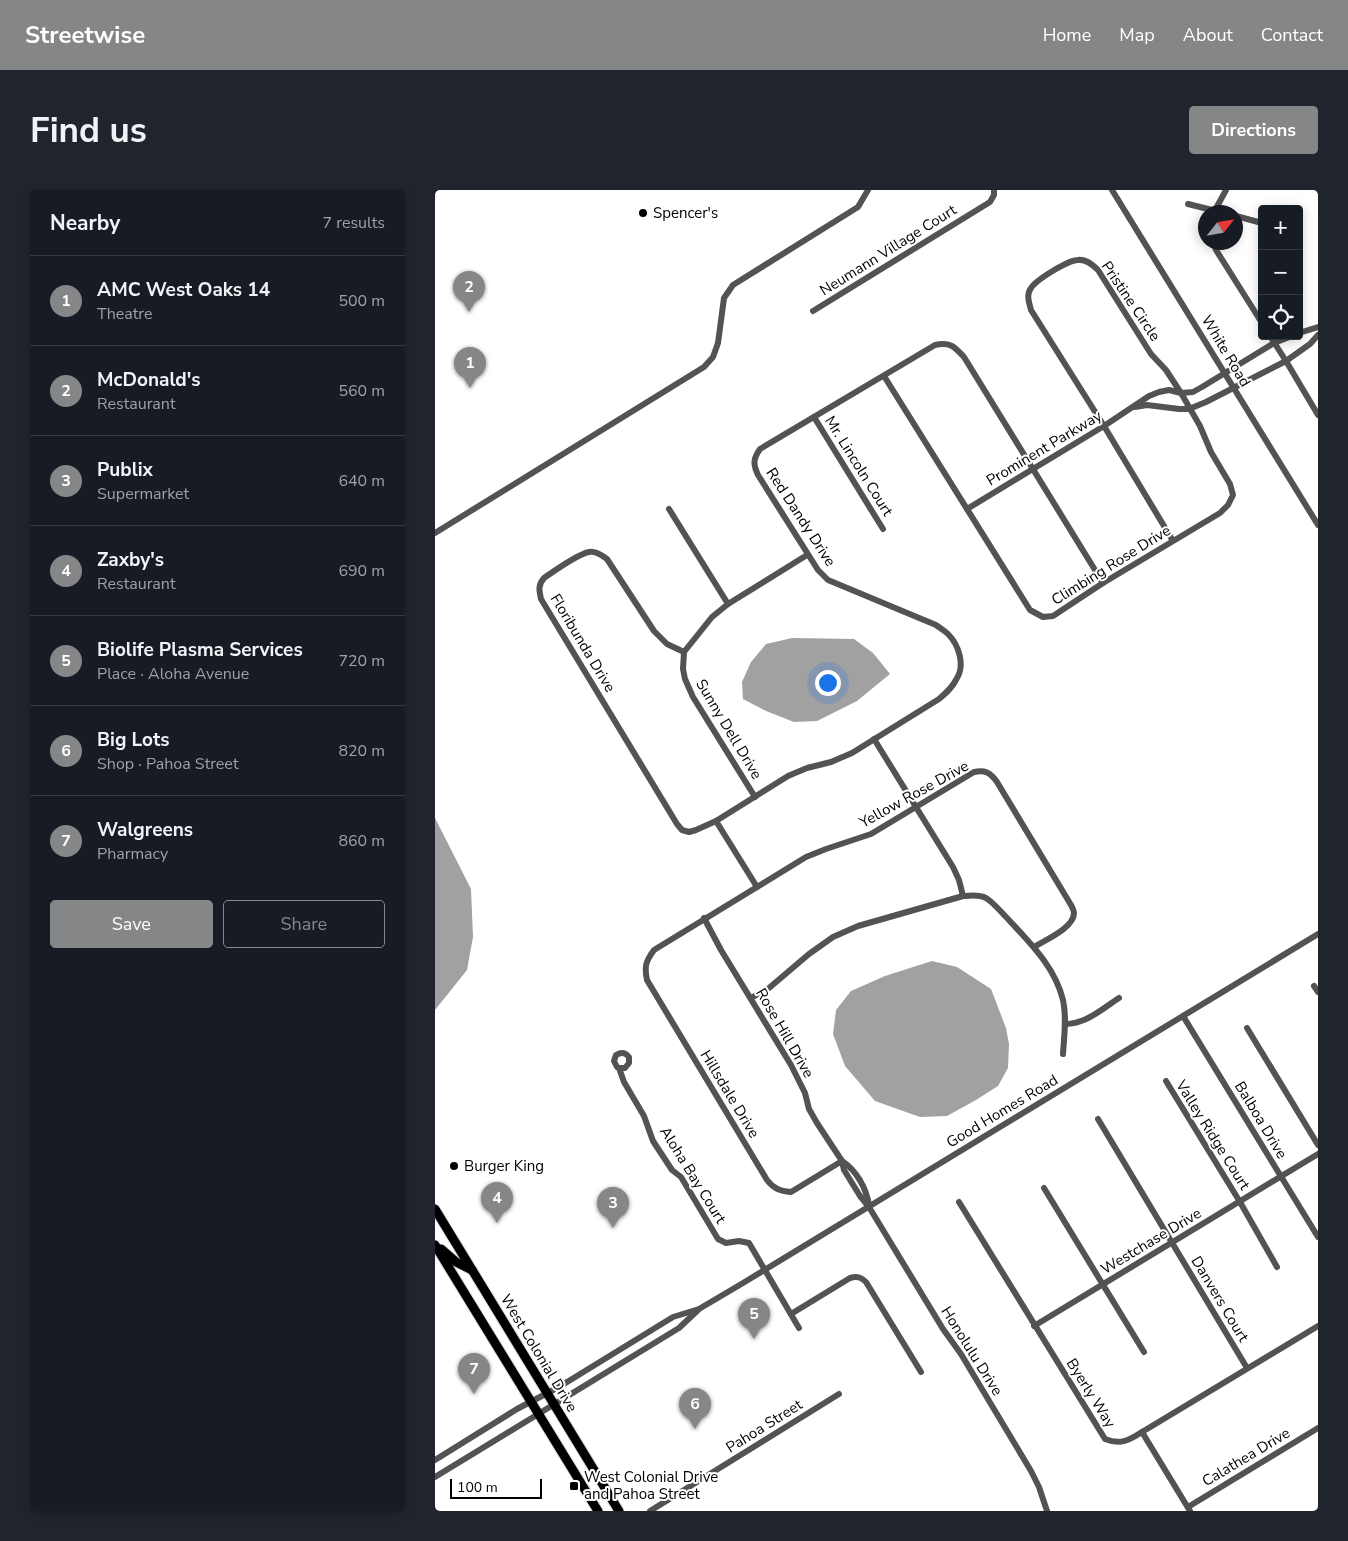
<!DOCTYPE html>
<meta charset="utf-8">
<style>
:root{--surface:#171b24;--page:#20242c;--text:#f1f3f6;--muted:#9ea1a6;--line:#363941;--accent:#858687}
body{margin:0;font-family:"Nunito Sans",sans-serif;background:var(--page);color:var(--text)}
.controls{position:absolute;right:15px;top:15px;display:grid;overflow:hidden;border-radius:5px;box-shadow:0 2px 12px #0003}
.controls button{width:45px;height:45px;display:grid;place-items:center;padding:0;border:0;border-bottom:1px solid var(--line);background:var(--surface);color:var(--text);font:25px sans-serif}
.compass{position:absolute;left:763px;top:15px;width:45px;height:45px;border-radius:50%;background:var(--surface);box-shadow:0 2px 12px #0003;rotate:59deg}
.scale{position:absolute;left:15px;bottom:12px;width:92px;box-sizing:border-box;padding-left:5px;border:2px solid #000;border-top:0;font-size:14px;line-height:18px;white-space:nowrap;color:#000;-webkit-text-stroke:4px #fff;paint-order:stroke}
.you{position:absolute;left:392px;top:492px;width:18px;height:18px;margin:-12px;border:4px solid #fff;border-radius:50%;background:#1a73e8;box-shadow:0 0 0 8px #1a73e833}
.badge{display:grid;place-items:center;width:32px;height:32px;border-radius:50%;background:var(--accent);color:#fff;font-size:16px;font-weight:700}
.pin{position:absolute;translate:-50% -41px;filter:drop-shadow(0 1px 2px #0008)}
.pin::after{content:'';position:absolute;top:26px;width:18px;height:15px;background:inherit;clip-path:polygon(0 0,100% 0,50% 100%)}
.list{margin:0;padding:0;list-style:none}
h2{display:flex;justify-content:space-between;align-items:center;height:65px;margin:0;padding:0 20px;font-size:21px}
h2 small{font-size:16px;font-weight:400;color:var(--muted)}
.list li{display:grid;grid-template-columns:32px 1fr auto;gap:15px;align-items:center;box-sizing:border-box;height:90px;padding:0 20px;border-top:1px solid var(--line)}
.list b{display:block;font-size:19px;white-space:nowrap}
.list p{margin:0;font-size:16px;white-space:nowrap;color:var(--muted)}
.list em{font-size:16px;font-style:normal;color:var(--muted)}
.actions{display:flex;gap:10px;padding:15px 20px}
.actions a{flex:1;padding:11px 0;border:1px solid var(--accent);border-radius:5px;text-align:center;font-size:18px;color:var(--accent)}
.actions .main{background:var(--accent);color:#fff}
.icon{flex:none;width:28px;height:28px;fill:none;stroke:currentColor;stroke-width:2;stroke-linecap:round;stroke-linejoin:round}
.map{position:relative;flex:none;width:883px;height:1321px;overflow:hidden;border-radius:5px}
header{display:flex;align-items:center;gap:30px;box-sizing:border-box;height:70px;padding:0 25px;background:var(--accent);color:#fff}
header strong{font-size:24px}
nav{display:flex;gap:28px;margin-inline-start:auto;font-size:18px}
.intro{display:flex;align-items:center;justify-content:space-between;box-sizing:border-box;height:120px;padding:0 30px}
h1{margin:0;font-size:35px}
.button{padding:12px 22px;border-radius:5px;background:var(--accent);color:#fff;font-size:18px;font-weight:700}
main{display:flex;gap:30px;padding:0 30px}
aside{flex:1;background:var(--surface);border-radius:5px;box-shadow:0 2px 12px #0003}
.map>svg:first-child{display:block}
.water{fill:#a1a1a1}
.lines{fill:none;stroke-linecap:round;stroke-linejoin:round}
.highway-casing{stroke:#dbdbdb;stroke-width:11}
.minor{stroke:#535353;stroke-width:6}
.highway{stroke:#000;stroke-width:9}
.poi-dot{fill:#000;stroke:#fff;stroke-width:2}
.labels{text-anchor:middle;stroke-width:4;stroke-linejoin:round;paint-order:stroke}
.poi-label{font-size:15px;fill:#000;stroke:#fff;text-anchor:start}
.street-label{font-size:15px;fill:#000;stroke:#fff}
</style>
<header>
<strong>Streetwise</strong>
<nav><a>Home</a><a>Map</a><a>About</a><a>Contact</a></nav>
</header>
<div class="intro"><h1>Find us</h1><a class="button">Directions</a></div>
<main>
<aside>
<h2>Nearby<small>7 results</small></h2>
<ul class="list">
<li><span class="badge">1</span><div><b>AMC West Oaks 14</b><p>Theatre</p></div><em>500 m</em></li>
<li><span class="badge">2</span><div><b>McDonald's</b><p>Restaurant</p></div><em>560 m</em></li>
<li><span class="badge">3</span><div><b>Publix</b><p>Supermarket</p></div><em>640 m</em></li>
<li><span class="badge">4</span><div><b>Zaxby's</b><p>Restaurant</p></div><em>690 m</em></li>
<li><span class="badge">5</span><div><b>Biolife Plasma Services</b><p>Place · Aloha Avenue</p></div><em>720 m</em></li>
<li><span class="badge">6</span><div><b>Big Lots</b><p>Shop · Pahoa Street</p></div><em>820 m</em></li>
<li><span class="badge">7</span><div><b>Walgreens</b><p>Pharmacy</p></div><em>860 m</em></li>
</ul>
<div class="actions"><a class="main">Save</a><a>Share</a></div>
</aside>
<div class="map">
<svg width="883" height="1321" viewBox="0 0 883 1321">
<rect width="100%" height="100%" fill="#fff"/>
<g class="water">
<path d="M357,448L419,449L438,463L455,484L422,511L382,531L359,532L331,521L308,509L307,492L316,472L331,454Z"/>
<path d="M0,628L36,699L38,747L32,780L0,820Z"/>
<path d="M497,771L522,777L556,799L571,838L574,854L573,878L563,896L541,910L512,926L485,927L440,911L410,876L398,844L401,820L416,801L450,786Z"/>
</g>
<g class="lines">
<g class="highway-casing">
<g id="highway">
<path d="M0,1019L184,1321"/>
<path d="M0,1055L163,1321"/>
<path d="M6,1059L21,1072L37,1080"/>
</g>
</g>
<g class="minor">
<path d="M677,0L883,335"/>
<path d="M753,14L785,22"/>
<path d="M779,22L791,0"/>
<path d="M801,26L827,33"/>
<path d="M778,52L781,60L827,133"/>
<path d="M378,121L555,12L559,5V0"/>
<path d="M864,143L883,137"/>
<path d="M835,146L851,171L883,225"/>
<path d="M449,186L595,420L608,427L618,426L668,393L785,323L793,315L798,305L795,294L776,262L765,236L746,203L731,180L716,164L663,80C657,74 651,69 643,70C633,70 601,90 596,98C591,105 594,112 596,120L669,236L738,351"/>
<path d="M700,217L712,215L744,219H754L771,212L851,171L875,154L883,145"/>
<path d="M379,227L448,339"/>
<path d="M234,319L293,414"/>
<path d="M532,319L669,236L714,206L724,202L734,200L746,203L758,202L767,197L839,153L857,146"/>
<path d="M0,343L269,177L278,167L283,153L289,108L298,95L423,17L433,0"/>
<path d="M249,462L232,454L219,441L172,369C166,365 161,361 154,362C143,364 119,381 109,388C103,395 104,400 106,409L242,634L247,640L254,642L261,640L281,631L353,586L372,578L396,572L417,563L504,509C511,503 518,497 522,488C530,475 524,455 513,444C510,441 505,438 501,435L393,390L383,380L323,285C318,274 318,269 325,259L500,155C515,152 519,156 529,167L668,393"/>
<path d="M439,549L518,677L524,690L528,706"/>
<path d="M320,607L258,507L250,489L248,479L249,462L277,427L293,414L372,365"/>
<path d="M281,631L322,697"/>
<path d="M269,728L286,760L356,875L370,903L374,919L382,933L407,971L409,980L425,1006L434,1017L508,1139L526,1164L596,1281L604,1297L612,1321"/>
<path d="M879,796L883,802"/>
<path d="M316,808L334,798L374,764L398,747L423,736L528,706C536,706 543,704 551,708C559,713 566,722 573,729C595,753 620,777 628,810C632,828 629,846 628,864"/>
<path d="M748,826L883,1047"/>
<path d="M630,834C651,834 667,819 684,808"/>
<path d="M812,838L883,955"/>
<path d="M184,878H190L194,873V867C190,862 186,862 181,865L179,871L182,877L184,878L189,892L209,926L218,951L237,980L246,987L283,1049L291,1053L304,1051L314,1053L364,1138"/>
<path d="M731,891L805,1012L842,1077"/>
<path d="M663,929L812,1178"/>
<path d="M407,971L356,1002C345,1001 339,999 332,990L212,790C209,776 211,771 219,760L371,667L391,659L436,644L539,582C550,580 555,582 562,592L636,715C637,717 639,720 639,723C639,738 610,750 599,757"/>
<path d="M407,971C422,981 431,998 434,1015"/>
<path d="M609,998L709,1162"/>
<path d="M524,1012L670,1249C685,1255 693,1251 707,1242L883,1136"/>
<path d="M356,1124L415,1088C422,1086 426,1087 431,1092L486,1182"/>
<path d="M599,1136L883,964"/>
<path d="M707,1242L755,1321"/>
<path d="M0,1270L82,1219L124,1197L238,1127L264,1119L308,1093L883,744"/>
<path d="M0,1287L244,1138L263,1120"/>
<path d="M753,1317L883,1238"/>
<path d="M215,1321L404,1204"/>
</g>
<use href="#highway" class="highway"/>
</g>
<g class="poi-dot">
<circle cx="208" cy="23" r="5"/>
<circle cx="19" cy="976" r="5"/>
<rect x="134" y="1291" width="10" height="10" rx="2.5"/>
</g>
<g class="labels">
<g class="poi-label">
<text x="218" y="28">Spencer's</text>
<text x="29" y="981">Burger King</text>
<text x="149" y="1292">West Colonial Drive<tspan x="149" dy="17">and Pahoa Street</tspan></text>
</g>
<g class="street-label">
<text transform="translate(453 60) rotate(-32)" y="5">Neumann Village Court</text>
<text transform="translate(696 111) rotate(56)" y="5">Pristine Circle</text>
<text transform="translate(791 161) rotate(59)" y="5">White Road</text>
<text transform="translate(609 258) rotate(-31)" y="5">Prominent Parkway</text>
<text transform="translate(424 276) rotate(58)" y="5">Mr. Lincoln Court</text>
<text transform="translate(366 327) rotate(57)" y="5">Red Dandy Drive</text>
<text transform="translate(676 375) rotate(-32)" y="5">Climbing Rose Drive</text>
<text transform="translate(148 453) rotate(59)" y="5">Floribunda Drive</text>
<text transform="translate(294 539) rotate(59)" y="5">Sunny Dell Drive</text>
<text transform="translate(479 604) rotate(-29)" y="5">Yellow Rose Drive</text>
<text transform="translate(350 843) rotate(60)" y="5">Rose Hill Drive</text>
<text transform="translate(295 904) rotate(59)" y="5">Hillsdale Drive</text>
<text transform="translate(567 921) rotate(-31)" y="5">Good Homes Road</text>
<text transform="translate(826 930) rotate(59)" y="5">Balboa Drive</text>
<text transform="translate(778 945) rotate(58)" y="5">Valley Ridge Court</text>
<text transform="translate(258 985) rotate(58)" y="5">Aloha Bay Court</text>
<text transform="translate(716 1051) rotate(-31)" y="5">Westchase Drive</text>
<text transform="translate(785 1109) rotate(59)" y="5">Danvers Court</text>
<text transform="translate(537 1161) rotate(58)" y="5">Honolulu Drive</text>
<text transform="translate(104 1163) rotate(59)" y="5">West Colonial Drive</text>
<text transform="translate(656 1203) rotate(58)" y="5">Byerly Way</text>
<text transform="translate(329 1236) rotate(-32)" y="5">Pahoa Street</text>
<text transform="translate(811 1267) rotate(-31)" y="5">Calathea Drive</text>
</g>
</g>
</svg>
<div class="controls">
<button>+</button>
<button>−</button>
<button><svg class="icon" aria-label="locate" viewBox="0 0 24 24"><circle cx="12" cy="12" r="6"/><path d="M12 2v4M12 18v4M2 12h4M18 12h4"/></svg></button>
</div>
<svg class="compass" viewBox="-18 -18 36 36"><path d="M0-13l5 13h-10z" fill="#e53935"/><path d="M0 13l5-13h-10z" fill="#9ea1a6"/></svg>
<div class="scale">100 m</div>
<div class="you"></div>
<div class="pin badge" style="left:35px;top:198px">1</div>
<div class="pin badge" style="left:34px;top:122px">2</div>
<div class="pin badge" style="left:178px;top:1038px">3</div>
<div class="pin badge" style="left:62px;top:1033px">4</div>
<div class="pin badge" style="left:319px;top:1149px">5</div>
<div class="pin badge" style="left:260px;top:1239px">6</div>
<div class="pin badge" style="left:39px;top:1204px">7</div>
</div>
</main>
